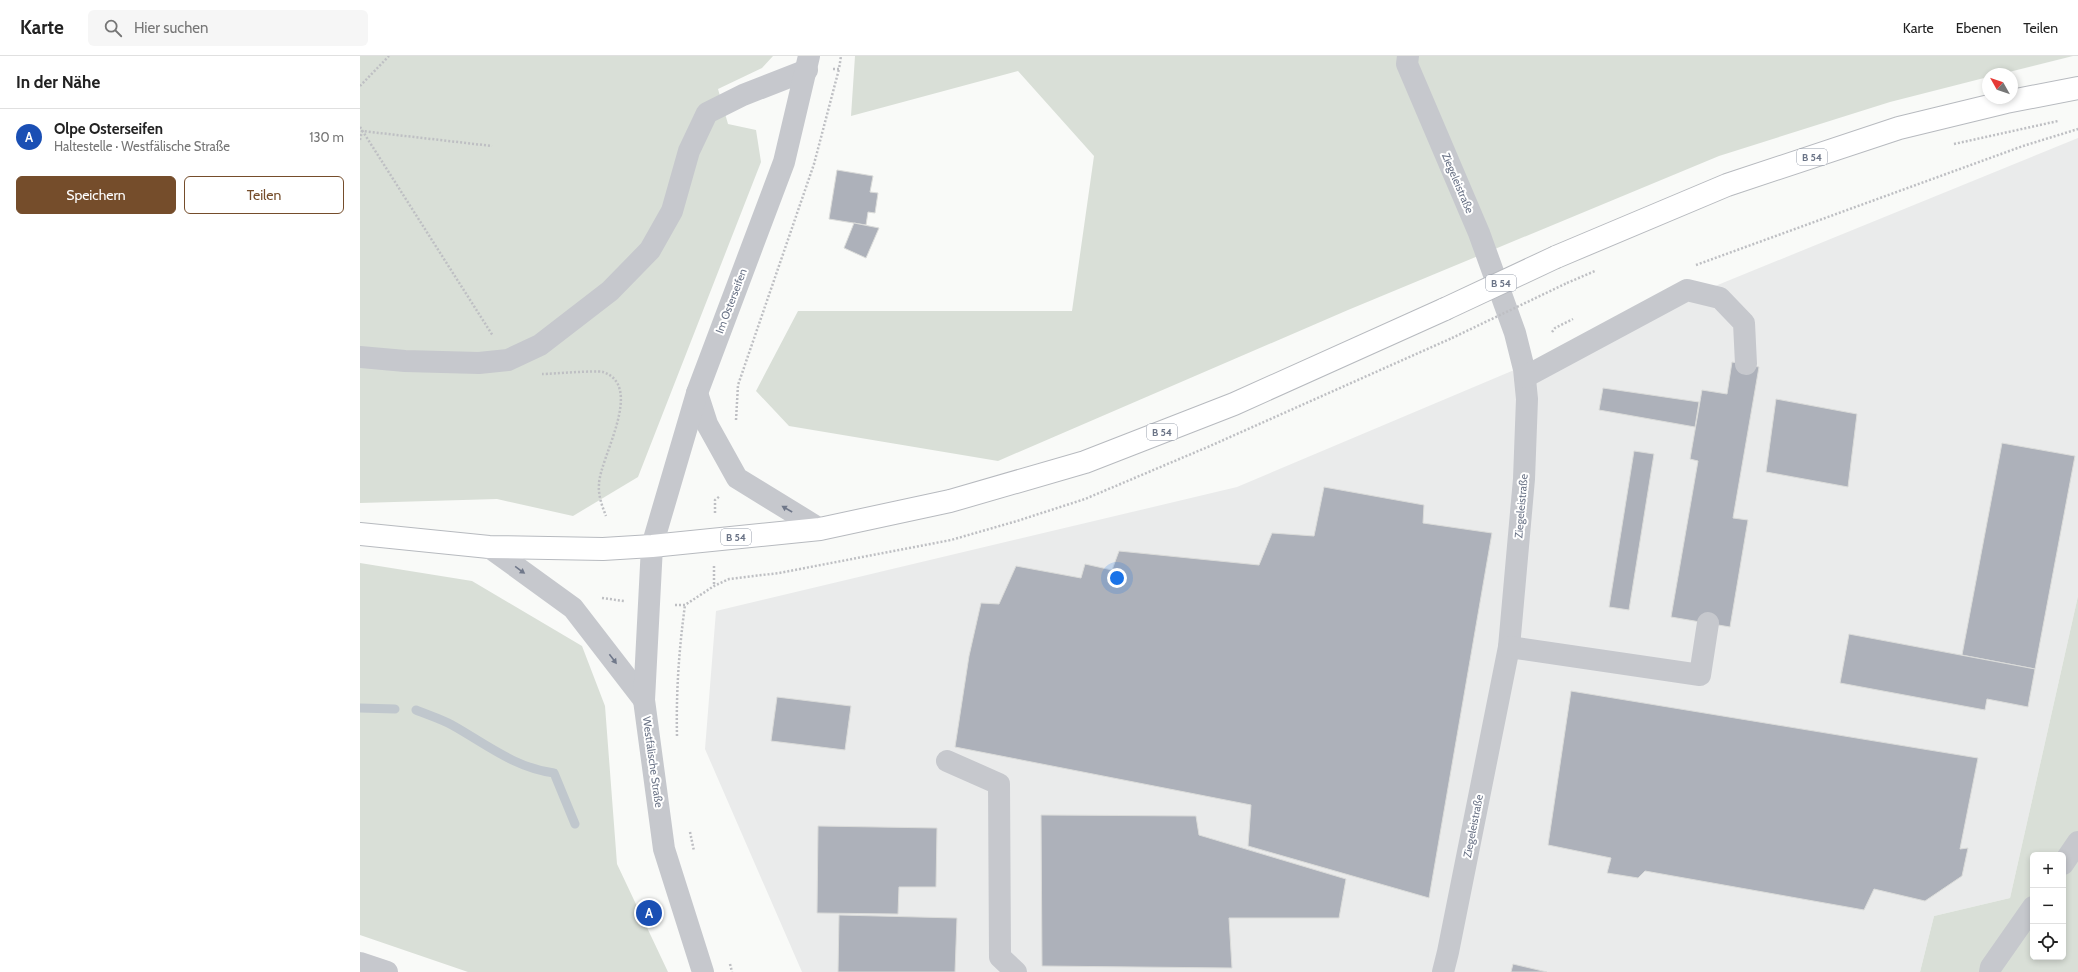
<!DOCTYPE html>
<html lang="de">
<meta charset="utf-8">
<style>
:root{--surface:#fff;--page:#f6f6f6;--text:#222;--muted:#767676;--line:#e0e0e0;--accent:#754d2b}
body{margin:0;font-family:Cabin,sans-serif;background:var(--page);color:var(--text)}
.controls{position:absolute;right:12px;bottom:12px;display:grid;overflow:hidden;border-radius:6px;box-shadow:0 2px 6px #0003}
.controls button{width:36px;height:36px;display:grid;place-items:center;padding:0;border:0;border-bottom:1px solid var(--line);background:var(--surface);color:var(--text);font:20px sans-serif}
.compass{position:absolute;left:1622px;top:12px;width:36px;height:36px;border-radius:50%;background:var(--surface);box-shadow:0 2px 6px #0003;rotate:310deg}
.you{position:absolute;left:757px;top:522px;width:14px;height:14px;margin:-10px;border:3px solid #fff;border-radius:50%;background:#1a73e8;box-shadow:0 0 0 6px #1a73e833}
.badge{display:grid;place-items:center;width:26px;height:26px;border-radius:50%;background:var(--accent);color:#fff;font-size:13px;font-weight:700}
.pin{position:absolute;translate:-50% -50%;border:2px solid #fff;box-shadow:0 1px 4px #0006}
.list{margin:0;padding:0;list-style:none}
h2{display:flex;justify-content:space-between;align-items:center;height:52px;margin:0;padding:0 16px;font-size:17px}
h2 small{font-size:13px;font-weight:400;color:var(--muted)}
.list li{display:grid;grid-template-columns:26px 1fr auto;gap:12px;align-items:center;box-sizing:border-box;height:56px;padding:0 16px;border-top:1px solid var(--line)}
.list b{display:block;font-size:15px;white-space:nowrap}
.list p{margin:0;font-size:13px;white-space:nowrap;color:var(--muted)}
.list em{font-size:13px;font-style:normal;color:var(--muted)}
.actions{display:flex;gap:8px;padding:12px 16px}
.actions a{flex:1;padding:9px 0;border:1px solid var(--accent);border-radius:6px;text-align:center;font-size:14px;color:var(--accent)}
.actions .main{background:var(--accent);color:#fff}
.icon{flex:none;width:22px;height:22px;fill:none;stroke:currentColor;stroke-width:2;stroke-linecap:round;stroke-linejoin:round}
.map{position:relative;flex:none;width:1718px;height:916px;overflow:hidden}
header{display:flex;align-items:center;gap:24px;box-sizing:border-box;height:56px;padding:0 20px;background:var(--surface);border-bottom:1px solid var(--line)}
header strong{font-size:19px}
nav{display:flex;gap:22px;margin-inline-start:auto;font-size:14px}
.search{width:280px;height:36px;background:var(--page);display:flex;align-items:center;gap:10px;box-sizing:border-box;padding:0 14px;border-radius:6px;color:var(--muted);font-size:15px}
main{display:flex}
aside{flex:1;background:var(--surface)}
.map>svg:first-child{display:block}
.built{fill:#eaebeb}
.green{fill:#d9dfd7;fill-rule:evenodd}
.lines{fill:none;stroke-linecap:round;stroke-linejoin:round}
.stream{stroke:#c0c7cd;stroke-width:9}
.building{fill:#adb1ba;stroke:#dbdcda}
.major-casing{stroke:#b7babf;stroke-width:24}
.path{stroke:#bebfc3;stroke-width:2.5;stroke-dasharray:2 2;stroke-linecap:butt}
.minor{stroke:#c6c8cd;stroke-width:22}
.major{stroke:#fff;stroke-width:22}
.major-bridge-casing{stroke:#b7babf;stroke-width:24;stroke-linecap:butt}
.path-bridge{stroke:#bebfc3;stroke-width:2.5;stroke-dasharray:2 2;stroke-linecap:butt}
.major-bridge{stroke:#fff;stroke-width:22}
.oneway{fill:#70788a}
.labels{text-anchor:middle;stroke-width:4;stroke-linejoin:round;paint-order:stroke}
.shield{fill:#fff;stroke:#979eab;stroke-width:1}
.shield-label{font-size:10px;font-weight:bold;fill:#6b7487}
.street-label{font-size:11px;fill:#6b7487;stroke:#fff}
</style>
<header>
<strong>Karte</strong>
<div class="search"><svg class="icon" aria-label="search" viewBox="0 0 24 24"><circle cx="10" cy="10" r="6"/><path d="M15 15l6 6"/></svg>Hier suchen</div>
<nav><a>Karte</a><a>Ebenen</a><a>Teilen</a></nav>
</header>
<main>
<aside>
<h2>In der Nähe<small></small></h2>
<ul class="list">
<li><span class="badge" style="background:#1a4fb4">A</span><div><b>Olpe Osterseifen</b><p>Haltestelle · Westfälische Straße</p></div><em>130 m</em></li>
</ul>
<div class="actions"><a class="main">Speichern</a><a>Teilen</a></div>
</aside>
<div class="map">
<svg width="1718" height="916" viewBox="0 0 1718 916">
<rect width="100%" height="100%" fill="#f9faf8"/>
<path class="built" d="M1718,82V540L1650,842L1574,860L1560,916H442L345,693L356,555L877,431L1294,255Z"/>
<g class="green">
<path d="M0,0H413L402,12L358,33L368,68L396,74L401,106L278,421L213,460L137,443L0,447Z"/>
<path d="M495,0H1713L1641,18H1628V21L1530,46L1359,100L988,254L638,405L429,370L396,335L438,255H712L734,100L658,15L491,60Z"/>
<path d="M0,507L112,525L222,590L245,650L257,808L308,916H108L0,879Z"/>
<path d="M1718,540V916H1560L1574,860L1650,842ZM1673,799H1703V901H1673Z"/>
</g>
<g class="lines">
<g class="stream">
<path d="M0,652L35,653"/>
<path d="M56,654C68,659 81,663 92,669C126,688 155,712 194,717L215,768"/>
</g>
</g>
<g class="building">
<path d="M477,114L513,120L510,136L518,137L515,157L508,156L506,169L469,163Z"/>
<path d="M494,167L519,172L506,202L484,192Z"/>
<path d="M1372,306L1399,311L1373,462L1388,464L1370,571L1311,561L1338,405L1330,403L1342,334L1367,338Z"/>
<path d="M1243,332L1339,346L1335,371L1239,354Z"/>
<path d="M1416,343L1497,358L1488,431L1406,416Z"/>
<path d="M1642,387L1715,400L1675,613L1602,599Z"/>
<path d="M1274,395L1294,398L1269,554L1249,551Z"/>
<path d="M964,431L1064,449L1063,467L1132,477L1069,842L888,790L891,749L595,691L609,600L621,547L639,548L656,510L721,522L725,508L752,514L759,495L899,509L912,477L954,480Z"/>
<path d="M1489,578L1675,613L1668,651L1627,643L1625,654L1480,627Z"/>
<path d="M1211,635L1618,702L1600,793L1608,792L1602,820L1565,845L1514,833L1504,854L1285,815L1278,822L1247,817L1251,802L1188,789Z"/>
<path d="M417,641L491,650L485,694L411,685Z"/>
<path d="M681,759L836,760L839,779L986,823L979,862H869L872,912L682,910Z"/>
<path d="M458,770L577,772L576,831H539L538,858L457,857Z"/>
<path d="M479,859L597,862L595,916H478Z"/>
<path d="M1153,908L1187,916H1151Z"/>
</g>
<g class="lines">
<g class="major-casing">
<g id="major">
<path d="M1196,201L1367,129L1539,72L1646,46L1718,32"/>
<path d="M0,478L129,491L243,493L292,490L460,473L590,445L725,406L874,348L1085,253"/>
</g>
</g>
<g class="path">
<path d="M473,13H479L481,0"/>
<path d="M0,30L29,0"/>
<path d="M0,71L133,280"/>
<path d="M0,84L2,75L132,90"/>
<path d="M1594,88L1698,65"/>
<path d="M1336,209L1663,90L1718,73"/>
<path d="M1207,227L1235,215"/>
<path d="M1192,276L1195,272L1213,263"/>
<path d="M182,318C193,318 235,314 243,316C285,330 240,401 239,428C238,439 242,450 246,460"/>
<path d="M376,364L378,329L454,108L479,13"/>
<path d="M355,457V444L360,440"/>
<path d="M354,510V530"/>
<path d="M242,542L264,545"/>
<path d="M315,549H325L354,530L369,523L419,517L591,484L657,465L725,443L850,390L1092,282"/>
<path d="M317,680C316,636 319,593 325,549"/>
<path d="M330,776L334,795"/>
<path d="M370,908L372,916"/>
</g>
<g class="minor">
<path d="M1048,0L1047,8L1119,177L1155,277L1164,313L1167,343L1164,423L1149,591L1088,896L1083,916"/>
<path d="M0,301L45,305L119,307L148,304L180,289L250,235L290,194L312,155L329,95L347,57L383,39L447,14"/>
<path d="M1165,321L1327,234L1360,242L1384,267L1386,308"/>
<path d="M337,337L347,368L377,422L460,473"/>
<path d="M129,491L213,552L284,644"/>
<path d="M1149,591L1340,619L1348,567"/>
<path d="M587,705L639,728L640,901L656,916"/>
<path d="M1703,808L1718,786"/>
<path d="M0,907L27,916"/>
<path d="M343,916L304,793L284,644L292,490L337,337L424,106L449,0"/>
<path d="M1630,916L1631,911L1673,851"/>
</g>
<use href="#major" class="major"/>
<g class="major-bridge-casing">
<path id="major-bridge" d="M1085,253L1196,201"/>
</g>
<path class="path-bridge" d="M1092,282L1207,227"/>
<use href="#major-bridge" class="major-bridge"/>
</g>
<defs><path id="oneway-solid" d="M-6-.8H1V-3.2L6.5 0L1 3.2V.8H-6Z"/></defs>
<g class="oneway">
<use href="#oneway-solid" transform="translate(427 453) rotate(-150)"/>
<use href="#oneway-solid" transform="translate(160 514) rotate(36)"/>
<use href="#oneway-solid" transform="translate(253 603) rotate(53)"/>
</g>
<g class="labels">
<g class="shield">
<rect x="1437" y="93" width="30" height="16" rx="3"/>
<rect x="1126" y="219" width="30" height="16" rx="3"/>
<rect x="787" y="368" width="30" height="16" rx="3"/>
<rect x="361" y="473" width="30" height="16" rx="3"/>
</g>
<g class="shield-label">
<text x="1452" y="105">B 54</text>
<text x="1141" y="231">B 54</text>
<text x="802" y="380">B 54</text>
<text x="376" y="485">B 54</text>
</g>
<g class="street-label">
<text transform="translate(1098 127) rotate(67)" y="4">Ziegeleistraße</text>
<text transform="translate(371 245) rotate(-69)" y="4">Im Osterseifen</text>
<text transform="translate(1161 450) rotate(-85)" y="4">Ziegeleistraße</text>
<text transform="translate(293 706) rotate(82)" y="4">Westfälische Straße</text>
<text transform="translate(1113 770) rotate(-79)" y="4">Ziegeleistraße</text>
</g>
</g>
</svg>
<div class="controls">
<button>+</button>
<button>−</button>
<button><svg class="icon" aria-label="locate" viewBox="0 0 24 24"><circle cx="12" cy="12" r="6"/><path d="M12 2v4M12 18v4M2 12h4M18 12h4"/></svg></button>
</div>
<svg class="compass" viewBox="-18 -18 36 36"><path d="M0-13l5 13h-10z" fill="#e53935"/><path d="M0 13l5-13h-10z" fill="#767676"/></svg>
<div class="you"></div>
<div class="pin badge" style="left:289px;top:857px;background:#1a4fb4">A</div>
</div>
</main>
